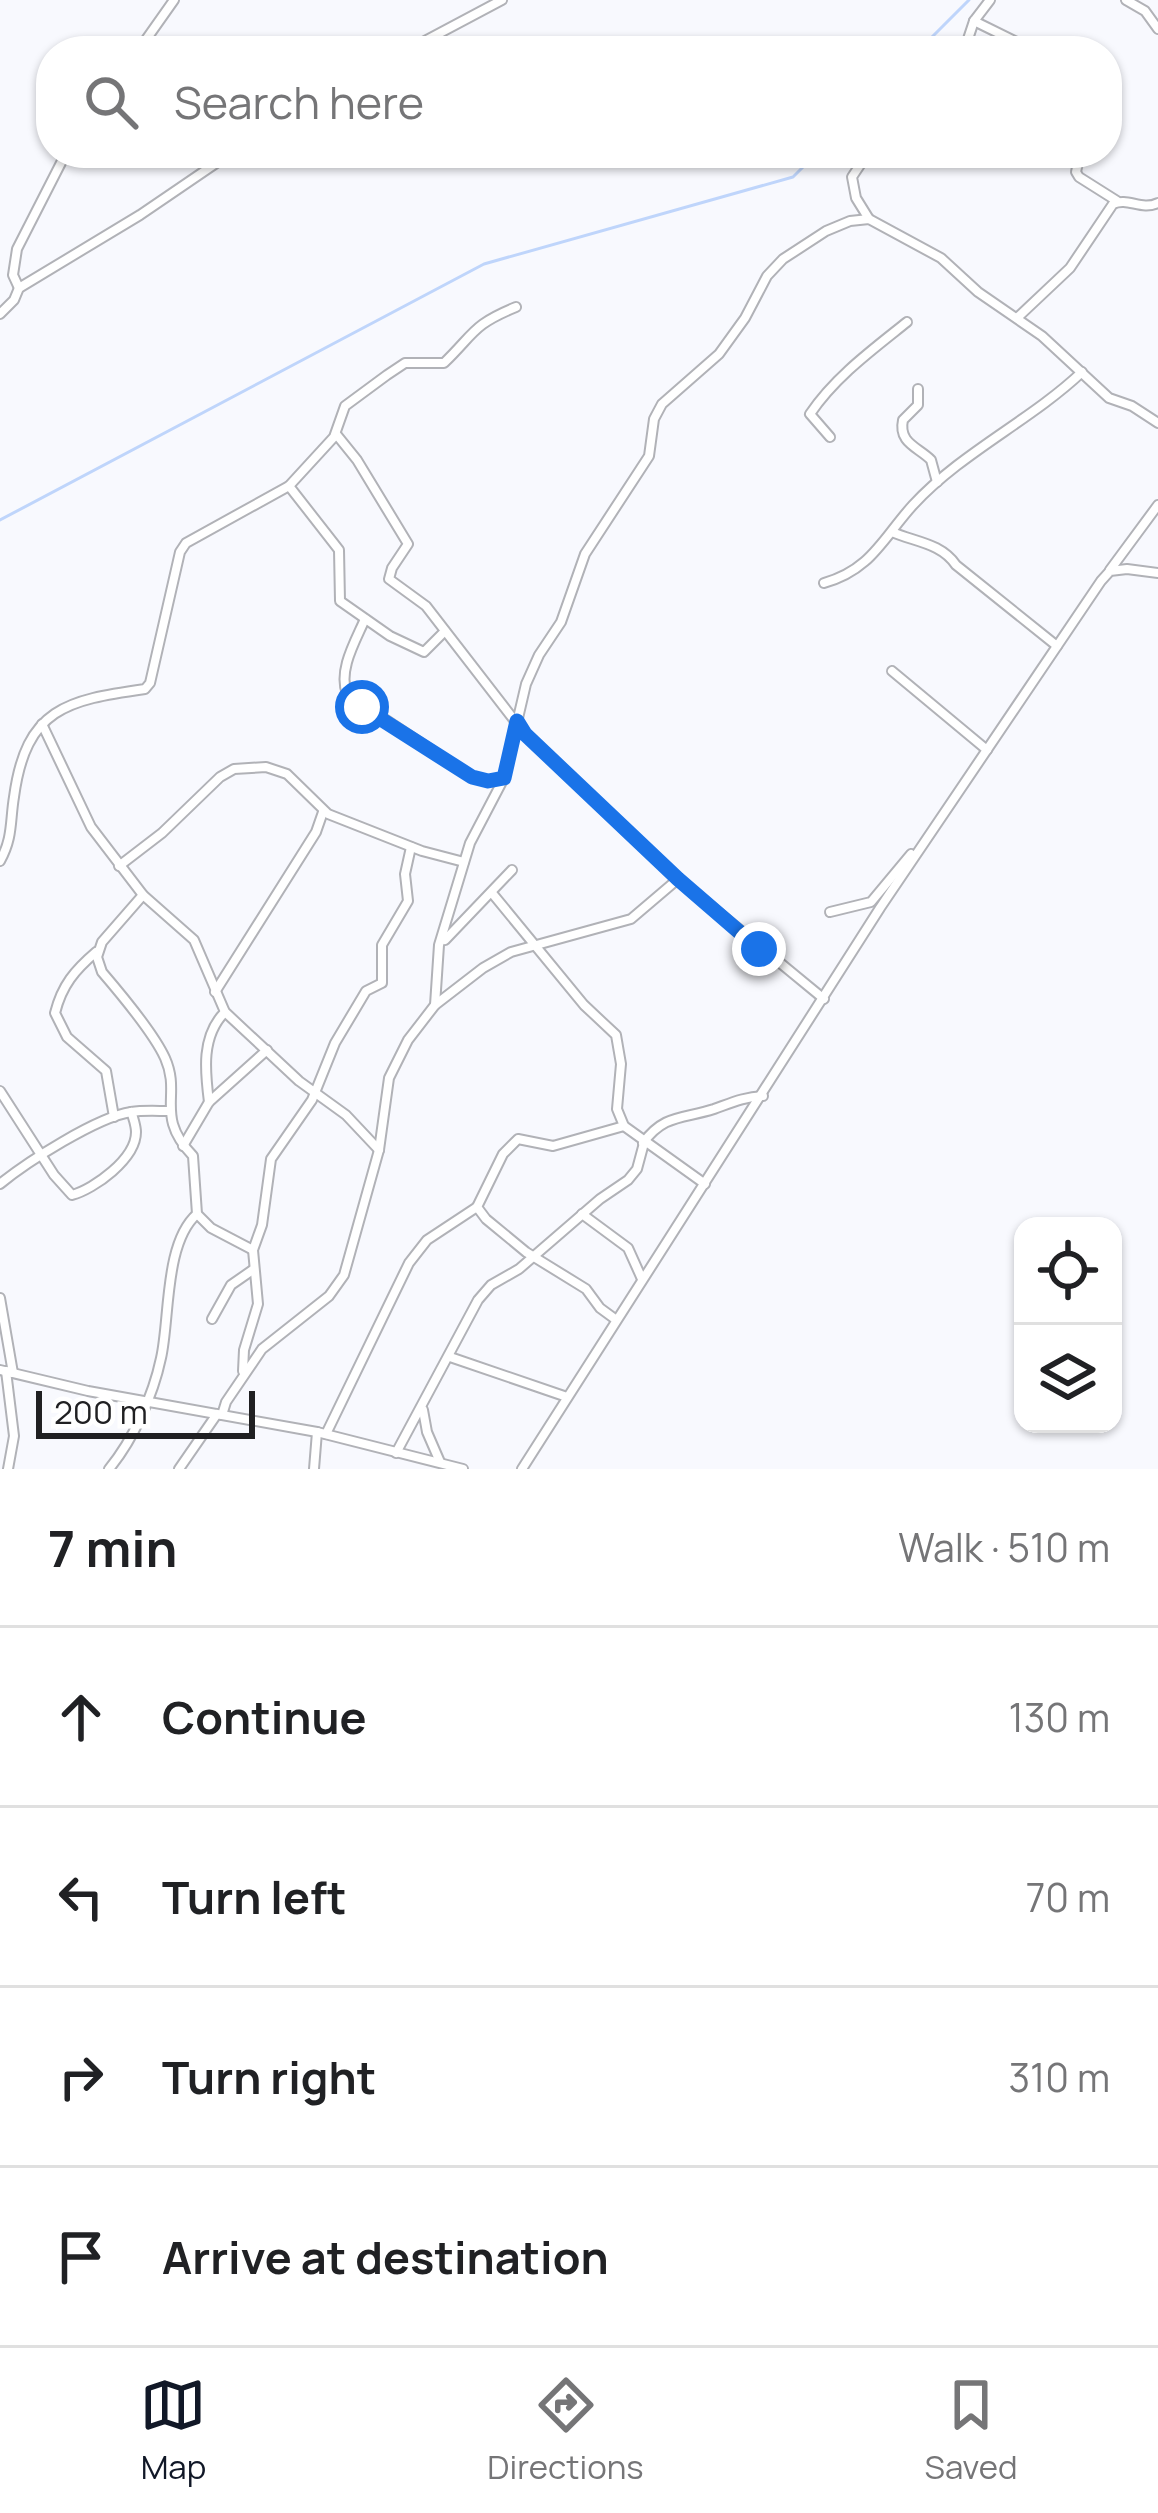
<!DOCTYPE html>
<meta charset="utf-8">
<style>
:root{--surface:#fff;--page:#f6f6f6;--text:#202124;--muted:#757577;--line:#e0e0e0;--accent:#111827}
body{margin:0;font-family:Manrope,sans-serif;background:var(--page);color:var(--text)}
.controls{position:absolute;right:36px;bottom:36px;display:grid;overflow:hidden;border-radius:24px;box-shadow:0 3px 9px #0004}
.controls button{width:108px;height:108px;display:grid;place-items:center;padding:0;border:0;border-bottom:3px solid var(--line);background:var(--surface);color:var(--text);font:60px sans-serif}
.scale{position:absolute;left:36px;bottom:30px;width:219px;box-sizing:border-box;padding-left:12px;border:6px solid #202022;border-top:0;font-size:33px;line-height:42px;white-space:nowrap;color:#202022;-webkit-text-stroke:9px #fff;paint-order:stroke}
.stop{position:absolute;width:36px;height:36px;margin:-27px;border:9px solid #1a73e8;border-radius:50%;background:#fff}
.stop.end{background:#1a73e8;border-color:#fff;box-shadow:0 3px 12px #0008}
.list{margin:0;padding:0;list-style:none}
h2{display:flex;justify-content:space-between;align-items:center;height:156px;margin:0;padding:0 48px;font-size:51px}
h2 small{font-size:39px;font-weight:400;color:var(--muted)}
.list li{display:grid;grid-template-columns:78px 1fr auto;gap:36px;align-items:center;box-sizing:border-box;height:180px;padding:0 48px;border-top:3px solid var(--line)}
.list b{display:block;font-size:45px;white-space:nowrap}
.list em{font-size:39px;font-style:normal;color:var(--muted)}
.icon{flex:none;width:66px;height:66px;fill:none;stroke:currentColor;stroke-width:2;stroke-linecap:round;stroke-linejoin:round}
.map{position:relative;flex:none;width:1158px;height:1469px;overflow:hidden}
.search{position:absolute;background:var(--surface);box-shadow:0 3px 9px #0004;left:36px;right:36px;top:36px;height:132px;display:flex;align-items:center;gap:30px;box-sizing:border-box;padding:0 42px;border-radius:48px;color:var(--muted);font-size:45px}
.sheet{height:876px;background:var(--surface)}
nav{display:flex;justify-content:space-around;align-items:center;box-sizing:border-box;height:168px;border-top:3px solid var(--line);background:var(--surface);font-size:33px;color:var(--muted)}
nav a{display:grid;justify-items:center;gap:6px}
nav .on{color:var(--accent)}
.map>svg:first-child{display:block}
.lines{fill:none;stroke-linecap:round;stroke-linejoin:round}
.stream{stroke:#bfd5fb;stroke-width:3}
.minor-casing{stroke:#b1b2b7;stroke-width:12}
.minor{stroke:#fff;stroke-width:8}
.route{stroke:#1a73e8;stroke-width:15}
</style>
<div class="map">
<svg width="1158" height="1469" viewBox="0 0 1158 1469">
<rect width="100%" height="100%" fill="#f8f9fe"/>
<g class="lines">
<g class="stream">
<path d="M918,51L969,0"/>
<path d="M0,520L484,264L793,177L817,153"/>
</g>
<g class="minor-casing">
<g id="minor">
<path d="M1126,0L1145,11L1158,29"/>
<path d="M974,21L1035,51"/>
<path d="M138,51L174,0"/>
<path d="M406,51L502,0"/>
<path d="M964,51L974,21L990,0"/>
<path d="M868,153L852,177L856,198L869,219"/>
<path d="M1080,153L1076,172L1079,177L1117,201"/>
<path d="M19,288L13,275L17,249L66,153"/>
<path d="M0,314L14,300L19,288L140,215L231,153"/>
<path d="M1017,318L1070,268L1113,204C1128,197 1141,211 1158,203"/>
<path d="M918,389V405L903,420C898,443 918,447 931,460L937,482"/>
<path d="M336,434L357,460L408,544L392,568L389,579L426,606L525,734L678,879L824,999"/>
<path d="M830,437L810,414C835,377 872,350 907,322"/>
<path d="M289,486L339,550L340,601L390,636L424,652L445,631"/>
<path d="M892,532C915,542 941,543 956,565L1057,646"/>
<path d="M1110,570L1158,505"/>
<path d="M824,583C871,570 883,538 913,505C962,452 1030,421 1082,372"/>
<path d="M365,619C355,642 338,670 347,694L472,777L488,781L504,778"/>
<path d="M892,671L987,750"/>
<path d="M42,724L91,827L143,895L194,940L225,1012L299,1081L346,1115L379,1150"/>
<path d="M0,861C13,838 10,821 14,797C26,708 67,700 145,689L150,683L180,552L186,543L289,486L334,437L345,406L387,375L405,363H444C475,333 472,325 516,307"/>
<path d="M119,866L162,833L220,777L234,769L266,767L287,774L328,814L422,851L464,862"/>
<path d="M492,893L584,1005L616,1035L621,1064L617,1109L624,1126L705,1184"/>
<path d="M143,895L102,942L97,957L102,972C120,993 154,1034 165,1058C182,1096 154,1115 193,1156L197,1214L211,1228L253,1250"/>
<path d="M830,912L871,902L911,854"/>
<path d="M445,940L512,870"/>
<path d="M96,952C75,970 62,985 55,1013L67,1037L106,1071L114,1117"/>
<path d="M215,992L316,832L323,812"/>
<path d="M435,1005L483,968L511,952L631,919L678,879"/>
<path d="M0,1091L54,1175L72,1195C94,1189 136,1159 136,1132C136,1127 133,1116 131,1112"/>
<path d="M209,1102C205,1071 201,1036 225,1012"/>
<path d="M643,1143C664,1114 683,1119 714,1109C731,1103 744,1097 763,1096"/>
<path d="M183,1146L209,1102L267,1050"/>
<path d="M0,1184C27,1162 97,1117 131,1112C143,1110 157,1111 169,1111"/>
<path d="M582,1214L628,1248L642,1279"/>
<path d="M0,1298L13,1373"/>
<path d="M212,1319L231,1285L254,1269"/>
<path d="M615,1319L600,1308L586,1289L526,1252L486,1219L477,1207L503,1154L518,1139L553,1146L624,1126"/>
<path d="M450,1357L567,1397"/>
<path d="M0,1370L88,1391L317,1432L463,1469"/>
<path d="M6,1371L14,1436L8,1469"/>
<path d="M243,1371L244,1350L258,1304L253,1250L262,1225L271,1159L312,1100L335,1043L366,991L382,983V945L408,901L405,874L411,847"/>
<path d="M423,1410L427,1432L440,1462"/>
<path d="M222,1415L226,1402L262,1349L329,1296L344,1275L379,1150L389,1078L408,1040L435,1005L439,945L470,843L504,778L526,684L539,655L561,622L585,554L649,456L654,419L662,404L719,354L745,318L767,276L783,259L826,231L850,221L869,219L941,258L978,292L1042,336L1109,398L1132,406L1158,423"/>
<path d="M326,1434L409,1263L427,1240L477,1207"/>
<path d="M396,1453L478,1300L491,1285L519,1269L600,1199L628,1180L637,1169L644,1143"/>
<path d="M109,1469C133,1440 153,1396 161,1358C170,1319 164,1243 197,1214"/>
<path d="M179,1469L217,1414"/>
<path d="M314,1469L317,1432"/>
<path d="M522,1469L880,908L1101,581L1110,571L1127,569L1158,573"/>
</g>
</g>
<use href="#minor" class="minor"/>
</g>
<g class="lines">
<path class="route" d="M362,707L472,777L488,781L504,778L517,721L525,734L678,879L759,949"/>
</g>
</svg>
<div class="controls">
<button><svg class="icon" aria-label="locate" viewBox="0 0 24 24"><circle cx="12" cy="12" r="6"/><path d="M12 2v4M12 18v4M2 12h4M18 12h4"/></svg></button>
<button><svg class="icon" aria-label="layers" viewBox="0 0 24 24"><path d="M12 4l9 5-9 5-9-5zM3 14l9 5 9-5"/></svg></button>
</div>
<div class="scale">200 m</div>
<div class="stop" style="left:362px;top:707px"></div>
<div class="stop end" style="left:759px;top:949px"></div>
<div class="search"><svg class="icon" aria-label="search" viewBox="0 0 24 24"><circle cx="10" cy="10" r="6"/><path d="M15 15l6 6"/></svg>Search here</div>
</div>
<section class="sheet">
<h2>7 min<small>Walk · 510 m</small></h2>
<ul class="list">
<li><svg class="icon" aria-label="ahead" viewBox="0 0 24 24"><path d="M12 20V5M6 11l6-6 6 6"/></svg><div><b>Continue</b></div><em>130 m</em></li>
<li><svg class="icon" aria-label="left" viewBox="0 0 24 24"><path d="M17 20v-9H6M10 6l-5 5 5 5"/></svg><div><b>Turn left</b></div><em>70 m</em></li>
<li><svg class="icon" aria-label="right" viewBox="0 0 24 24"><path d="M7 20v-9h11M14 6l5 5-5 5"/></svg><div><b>Turn right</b></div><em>310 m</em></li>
<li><svg class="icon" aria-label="arrive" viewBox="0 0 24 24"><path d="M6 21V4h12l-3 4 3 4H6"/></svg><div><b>Arrive at destination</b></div></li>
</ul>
</section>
<nav>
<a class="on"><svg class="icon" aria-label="map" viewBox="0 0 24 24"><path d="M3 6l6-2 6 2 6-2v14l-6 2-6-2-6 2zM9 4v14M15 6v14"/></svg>Map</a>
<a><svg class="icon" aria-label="directions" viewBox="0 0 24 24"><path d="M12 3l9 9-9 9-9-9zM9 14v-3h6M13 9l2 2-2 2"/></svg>Directions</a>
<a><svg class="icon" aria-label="saved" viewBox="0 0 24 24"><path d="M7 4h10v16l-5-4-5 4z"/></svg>Saved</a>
</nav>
